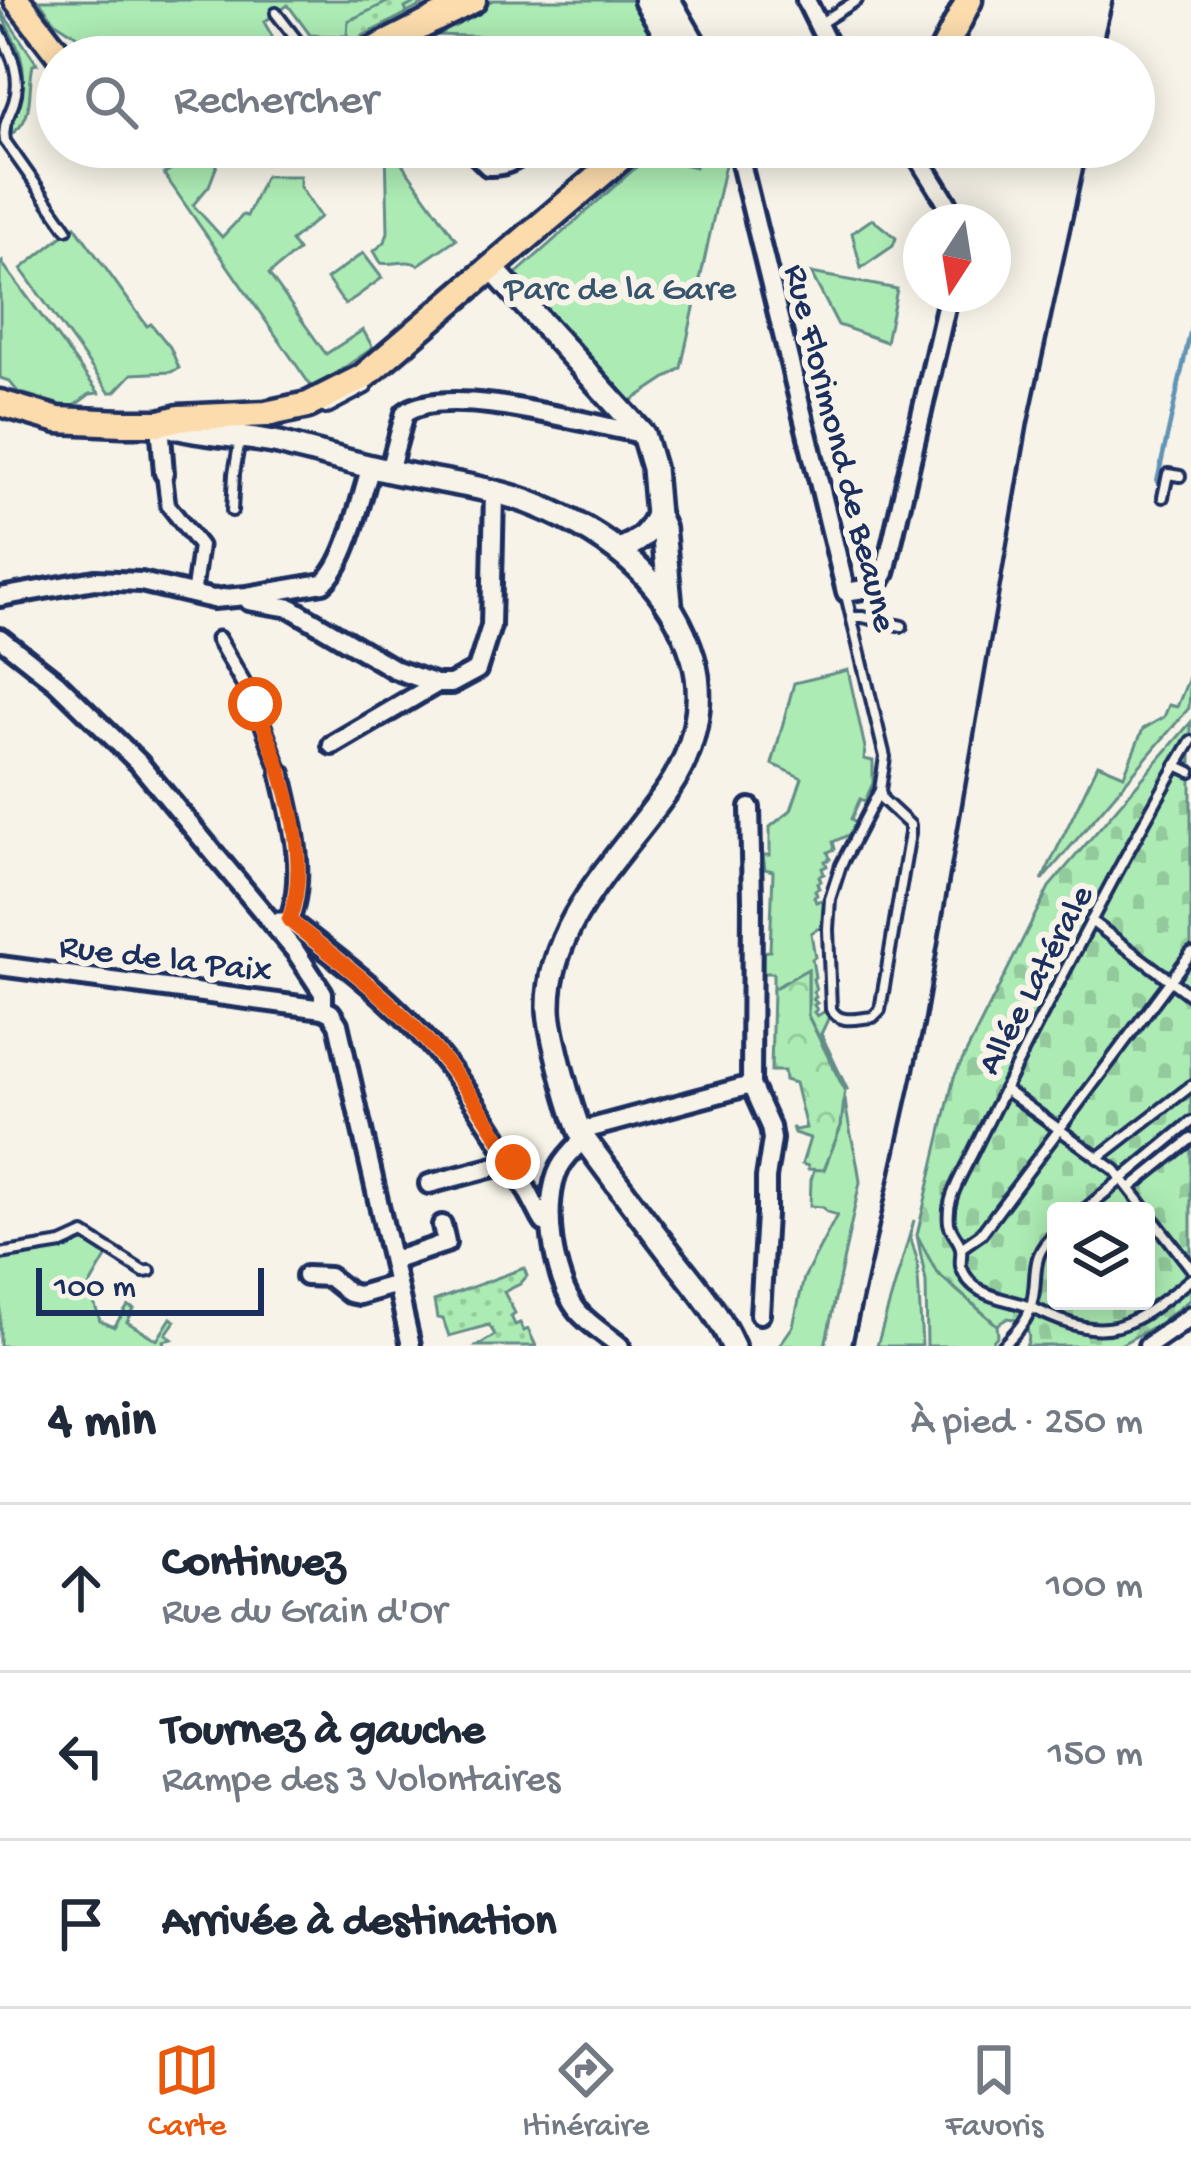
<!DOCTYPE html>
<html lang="fr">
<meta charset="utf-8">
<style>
:root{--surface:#fff;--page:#f6f6f7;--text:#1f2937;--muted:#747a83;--line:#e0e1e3;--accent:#ea580c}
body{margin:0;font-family:"Gochi Hand",sans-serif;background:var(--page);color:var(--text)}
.controls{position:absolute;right:36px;bottom:36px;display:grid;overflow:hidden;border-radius:12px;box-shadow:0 6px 30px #0003}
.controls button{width:108px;height:108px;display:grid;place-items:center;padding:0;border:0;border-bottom:3px solid var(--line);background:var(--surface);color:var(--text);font:60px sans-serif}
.compass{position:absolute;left:903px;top:204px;width:108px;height:108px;border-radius:50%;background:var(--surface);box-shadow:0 6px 30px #0003;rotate:192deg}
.scale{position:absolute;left:36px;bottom:30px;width:228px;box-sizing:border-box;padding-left:12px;border:6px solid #1b2f5e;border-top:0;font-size:33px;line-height:42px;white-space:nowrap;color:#1b2f5e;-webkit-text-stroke:9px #f7f3e8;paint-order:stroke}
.stop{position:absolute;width:36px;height:36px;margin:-27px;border:9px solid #ea580c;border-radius:50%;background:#fff}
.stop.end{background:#ea580c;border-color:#fff;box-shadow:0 3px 12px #0008}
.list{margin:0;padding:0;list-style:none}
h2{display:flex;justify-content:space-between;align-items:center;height:156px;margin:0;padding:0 48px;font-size:51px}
h2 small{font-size:39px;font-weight:400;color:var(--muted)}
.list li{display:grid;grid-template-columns:78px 1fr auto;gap:36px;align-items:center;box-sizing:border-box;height:168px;padding:0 48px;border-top:3px solid var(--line)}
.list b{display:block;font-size:45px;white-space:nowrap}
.list p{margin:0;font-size:39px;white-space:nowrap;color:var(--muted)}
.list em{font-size:39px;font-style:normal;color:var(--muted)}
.icon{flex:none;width:66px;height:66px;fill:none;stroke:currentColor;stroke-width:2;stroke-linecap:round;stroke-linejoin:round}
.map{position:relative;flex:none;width:1191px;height:1346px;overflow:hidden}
.search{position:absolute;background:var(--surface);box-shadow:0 6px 30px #0003;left:36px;right:36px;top:36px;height:132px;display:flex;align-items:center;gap:30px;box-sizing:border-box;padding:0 42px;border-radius:66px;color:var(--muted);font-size:45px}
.sheet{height:660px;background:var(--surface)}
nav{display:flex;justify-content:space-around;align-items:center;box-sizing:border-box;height:168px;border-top:3px solid var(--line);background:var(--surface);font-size:33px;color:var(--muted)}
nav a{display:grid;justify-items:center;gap:6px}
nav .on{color:var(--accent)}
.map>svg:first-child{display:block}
.green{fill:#acebb3;stroke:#648d88;stroke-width:3}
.forest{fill:url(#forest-crowns);stroke:#648d88;stroke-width:3}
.cemetery{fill:url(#cemetery-stones);stroke:#648d88;stroke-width:3;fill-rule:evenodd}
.garden{fill:url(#garden-dots);stroke:#648d88;stroke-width:3}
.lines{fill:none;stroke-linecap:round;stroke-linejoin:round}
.stream{stroke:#6194b7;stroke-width:4.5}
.service-casing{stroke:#1b2f5e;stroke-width:16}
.pedestrian-casing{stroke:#1b2f5e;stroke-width:21}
.minor-casing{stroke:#1b2f5e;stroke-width:26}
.tertiary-casing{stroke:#1b2f5e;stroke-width:30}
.secondary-casing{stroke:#1b2f5e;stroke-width:33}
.primary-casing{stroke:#1b2f5e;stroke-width:33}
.service{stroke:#f7f3e8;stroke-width:8}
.pedestrian{stroke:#f7f3e8;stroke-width:12}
.minor{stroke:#f7f3e8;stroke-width:16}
.tertiary{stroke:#f7f3e8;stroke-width:21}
.secondary{stroke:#f7f3e8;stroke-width:24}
.primary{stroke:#fcdcac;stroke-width:24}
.rail{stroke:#1b2f5e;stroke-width:4.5}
.route{stroke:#ea580c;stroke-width:15}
.labels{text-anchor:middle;stroke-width:12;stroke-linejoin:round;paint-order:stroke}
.park-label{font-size:36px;fill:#38556f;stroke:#f7f3e8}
.street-label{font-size:36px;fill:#1b2f5e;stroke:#f7f3e8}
</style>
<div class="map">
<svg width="1191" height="1346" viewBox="0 0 1191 1346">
<defs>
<pattern id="forest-crowns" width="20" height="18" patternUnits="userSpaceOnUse" patternTransform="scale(3)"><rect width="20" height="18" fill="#acebb3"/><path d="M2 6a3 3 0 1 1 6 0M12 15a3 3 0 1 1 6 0" fill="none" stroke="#93ca9c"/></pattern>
<pattern id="cemetery-stones" width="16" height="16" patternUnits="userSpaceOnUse" patternTransform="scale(3)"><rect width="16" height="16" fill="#acebb3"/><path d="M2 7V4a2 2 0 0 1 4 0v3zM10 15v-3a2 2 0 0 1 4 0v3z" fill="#93ca9c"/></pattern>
<pattern id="garden-dots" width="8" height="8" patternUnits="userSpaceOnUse" patternTransform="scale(3)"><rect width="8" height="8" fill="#acebb3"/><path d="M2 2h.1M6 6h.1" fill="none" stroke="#93ca9c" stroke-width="1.8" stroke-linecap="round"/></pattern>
</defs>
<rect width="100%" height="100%" fill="#f7f3e8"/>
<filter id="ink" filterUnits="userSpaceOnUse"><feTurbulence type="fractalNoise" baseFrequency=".00833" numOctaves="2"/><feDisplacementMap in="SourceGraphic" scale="24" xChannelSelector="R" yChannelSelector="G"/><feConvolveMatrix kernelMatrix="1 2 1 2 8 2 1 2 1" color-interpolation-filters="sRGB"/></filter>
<g filter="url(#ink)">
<g class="green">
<path d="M39,0H432L347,44L316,43L288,5L264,22L272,36L271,42L82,39L54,21Z"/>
<path d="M493,0H648L667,31L649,40L427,35Z"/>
<path d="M0,9L37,64L33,65C27,90 36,122 9,135C20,104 31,80 17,46C11,34 4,22 0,9Z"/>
<path d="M188,147H224L209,186L193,205L222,237L243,215L247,216L265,176H300V187L320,217L291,241L298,251L269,274L326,354L363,330L373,348L313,389L164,174L186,159Z"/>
<path d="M386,147H390L456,239L418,265C406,258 394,266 381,263L374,251L385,242L388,232Z"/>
<path d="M659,147H677L674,162L695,167L701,148L727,155L681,368L628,403L510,279Z"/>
<path d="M872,219L896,238L893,246L861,268L852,233Z"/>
<path d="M75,226L147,326L151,324L170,347L179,368L171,372L132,374L115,392H109L21,269Z"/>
<path d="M363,253L382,278L345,305L327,279Z"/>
<path d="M2,262V263L99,393L90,394L71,408L18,392L9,381L0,378V264Z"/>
<path d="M811,273L897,289L886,342L838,325Z"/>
<path d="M1191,663L1189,708L1042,880L1098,764L1124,775L1143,729L1164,717L1169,705L1177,707L1188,680Z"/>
<path d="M848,670L865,748L864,759L873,761V783L865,801L860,799L851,819L856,822L850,834L833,842L835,849L828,852L830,859L825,861L827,866L822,868L824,874L819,876L821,881L817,883L819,888L815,890L817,895L814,897L816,902L827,898L824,925L811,933L815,957L812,959L815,977L813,979L816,990L813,992L816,997L813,999L817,1003L814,1005L817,1010L814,1012L817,1016L827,1010L829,1017L821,1034L848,1091L808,1016V970L773,989V973H761L759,952L770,951L773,871L765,869L763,855H770V827L791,810L802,778L772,764L794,683Z"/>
<path d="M845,1098C847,1126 857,1153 860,1182L825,1346H779L793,1326L804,1278L837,1215L827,1212L823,1207L810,1206L811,1180L814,1170L824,1169L841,1126Z"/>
<path d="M914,1220L910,1236L917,1259L922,1346H877Z"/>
<path d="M917,1235L937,1273L997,1325L998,1335L989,1346H927L926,1282Z"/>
<path d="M81,1242L90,1243L108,1254L89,1287L100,1321L114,1327L128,1306L134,1309L127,1322L157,1340L171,1318L175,1321L166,1334L172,1339L163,1341L164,1346H0V1258L70,1248Z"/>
</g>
<path class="forest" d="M808,969V1016L845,1091L841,1126L824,1170L808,1169V1166L802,1164L810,1138L794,1133L792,1127L795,1130L806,1128L795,1083L785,1080L784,1071H771L773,989Z"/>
<path class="cemetery" d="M1191,722V1299L1158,1324L1118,1346H1026C1034,1332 1023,1320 1008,1318L997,1325L937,1273L917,1235L954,1077L1049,887ZM1056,1211H1146V1301H1056Z"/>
<g class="garden">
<path d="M392,0H420L405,8L407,13L347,44L316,43L310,35L347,36L348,21Z"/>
<path d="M524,1268L527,1276L520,1284L504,1292L515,1313L511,1316L515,1325L520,1323L524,1331L528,1329L536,1346H477L495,1335L489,1325L449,1336L443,1319L437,1318L434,1301Z"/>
</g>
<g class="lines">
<path class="stream" d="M1157,482L1191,329"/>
<g class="service-casing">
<g id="service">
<path d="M276,13L306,52L315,55H354"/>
<path d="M819,24L857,0"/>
<path d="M0,32C12,54 22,77 14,102C9,117 2,126 5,141L67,229"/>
<path d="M415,38L423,47L424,57"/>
<path d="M326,409L366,388"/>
<path d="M1163,497L1168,474L1180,476"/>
<path d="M232,511L234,474L240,439"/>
<path d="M846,595L885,757L880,790L841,865L830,899L828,929L831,1009C839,1025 858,1018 873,1017L880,1010L910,833V825L882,799L880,790"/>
<path d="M852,617H863L902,626"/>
<path d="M1191,741C1136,833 1087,929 1038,1023C1017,1064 996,1105 976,1146C968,1163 958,1179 952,1196C949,1205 948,1215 949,1223C951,1233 959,1239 961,1248C962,1254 960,1260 961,1266C972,1301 1011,1297 1037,1310C1111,1346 1131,1326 1191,1279"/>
<path d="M1176,765L1191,772"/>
<path d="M1091,921L1191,996"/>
<path d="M1004,1089L1115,1170L1191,1268"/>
<path d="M1098,1158L1191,1086"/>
<path d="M1130,1188L1191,1139"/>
<path d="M1083,1211L1191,1122"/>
<path d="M961,1248L981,1234L1191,953"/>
<path d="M0,1254L62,1244L84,1234L144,1272L150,1271"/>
<path d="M1003,1346C1014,1334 1027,1322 1031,1306C1040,1276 1027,1257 1056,1233"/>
</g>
</g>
<g class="pedestrian-casing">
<g id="pedestrian">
<path d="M164,473L168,505L200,546L193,596"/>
<path d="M218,639L255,704L281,774"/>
</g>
</g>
<g class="minor-casing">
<g id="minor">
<path d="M806,0L834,57"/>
<path d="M469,147L488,166C508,167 517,159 531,147"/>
<path d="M737,147L846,592C863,589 877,589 885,573L949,294"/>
<path d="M912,147L959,222"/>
<path d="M160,423L164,473"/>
<path d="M389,471L405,413C446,382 591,425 643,434"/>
<path d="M0,597L95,580L141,582L213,599L247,596L323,583C348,563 360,498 371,467"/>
<path d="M249,601L291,608L394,669L436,684H451L477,670L491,626L494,493"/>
<path d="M0,638L56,682L139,763L296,952L323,993V1009L331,1013L338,1024L411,1346"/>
<path d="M332,745L436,684"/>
<path d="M281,774C292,822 307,873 289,921"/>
<path d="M750,808L752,900L751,1085L770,1127L772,1139L766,1178V1215L760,1314"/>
<path d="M273,922L289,921C323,948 359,974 391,1004C455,1063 502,1140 541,1217L544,1222L550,1223"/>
<path d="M0,966L323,1009"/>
<path d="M580,1131L751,1085"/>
<path d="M584,1139C575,1148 566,1156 560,1167C541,1202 553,1280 577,1310C588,1324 607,1335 620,1346"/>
<path d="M429,1184L513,1162"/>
<path d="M392,1261L446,1243L442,1225"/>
<path d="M306,1276L329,1277L349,1293L359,1295L397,1284"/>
<path d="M1148,1346L1191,1316"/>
</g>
</g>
<g class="tertiary-casing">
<g id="tertiary">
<path d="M492,268L643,434L653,468L657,515L663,528L670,602"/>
<path d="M160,423C198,435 240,435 279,443C317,453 355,464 394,472C440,482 492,487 536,505C608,534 670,581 693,658C706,701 694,751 669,788C624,854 548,921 549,1008C549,1029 573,1123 584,1139C613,1178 642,1217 672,1256C695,1285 718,1312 733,1346"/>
<path d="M619,550C639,542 648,535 657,515"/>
</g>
</g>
<g class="secondary-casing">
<g id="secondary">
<path d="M647,0L681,57"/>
<path d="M667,0L700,57"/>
</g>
</g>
<g class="primary-casing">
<g id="primary">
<path d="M17,0L61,57"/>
<path d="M360,57L473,0"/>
<path d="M940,57L969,0"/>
<path d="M0,403L58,420L123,423H160L179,418L266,414L308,405L363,377L633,147"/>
</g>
</g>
<use href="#service" class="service"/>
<use href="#pedestrian" class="pedestrian"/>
<use href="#minor" class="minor"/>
<use href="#tertiary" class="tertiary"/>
<use href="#secondary" class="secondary"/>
<use href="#primary" class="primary"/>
<g class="rail">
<path d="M1099,57L1113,0"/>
<path d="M852,1346L924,1025L1028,423L1088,147"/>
</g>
</g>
</g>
<g class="lines" filter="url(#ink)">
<path class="route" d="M255,704C281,765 314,855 289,920C323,948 360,975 392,1005C439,1049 481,1105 513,1162"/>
</g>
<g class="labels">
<g class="park-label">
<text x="620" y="298">Parc de la Gare</text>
</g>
<g class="street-label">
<text transform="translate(844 447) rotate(76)" y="13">Rue Florimond de Beaune</text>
<text transform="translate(166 955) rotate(7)" y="13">Rue de la Paix</text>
<text transform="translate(1032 978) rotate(-62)" y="13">Allée Latérale</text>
</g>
</g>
</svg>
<div class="controls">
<button><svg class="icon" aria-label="layers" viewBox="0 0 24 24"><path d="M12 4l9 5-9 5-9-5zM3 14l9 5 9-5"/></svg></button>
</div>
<svg class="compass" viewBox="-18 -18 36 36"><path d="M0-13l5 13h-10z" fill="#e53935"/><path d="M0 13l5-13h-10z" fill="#747a83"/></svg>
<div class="scale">100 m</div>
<div class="stop" style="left:255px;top:704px"></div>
<div class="stop end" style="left:513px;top:1162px"></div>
<div class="search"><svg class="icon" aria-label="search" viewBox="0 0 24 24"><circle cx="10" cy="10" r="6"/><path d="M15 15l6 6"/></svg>Rechercher</div>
</div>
<section class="sheet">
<h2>4 min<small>À pied · 250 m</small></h2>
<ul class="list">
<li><svg class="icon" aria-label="ahead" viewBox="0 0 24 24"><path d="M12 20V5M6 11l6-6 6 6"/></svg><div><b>Continuez</b><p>Rue du Grain d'Or</p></div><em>100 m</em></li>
<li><svg class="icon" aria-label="left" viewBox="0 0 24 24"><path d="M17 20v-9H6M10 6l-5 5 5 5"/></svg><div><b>Tournez à gauche</b><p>Rampe des 3 Volontaires</p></div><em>150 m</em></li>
<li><svg class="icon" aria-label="arrive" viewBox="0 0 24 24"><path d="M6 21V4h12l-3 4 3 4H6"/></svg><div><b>Arrivée à destination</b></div></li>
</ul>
</section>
<nav>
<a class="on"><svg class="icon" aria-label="map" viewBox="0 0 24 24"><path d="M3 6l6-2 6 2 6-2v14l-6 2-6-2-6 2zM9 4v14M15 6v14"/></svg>Carte</a>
<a><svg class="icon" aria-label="directions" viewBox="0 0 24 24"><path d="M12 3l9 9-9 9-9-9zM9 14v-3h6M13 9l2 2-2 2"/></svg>Itinéraire</a>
<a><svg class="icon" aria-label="saved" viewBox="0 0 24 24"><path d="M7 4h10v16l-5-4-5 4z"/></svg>Favoris</a>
</nav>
